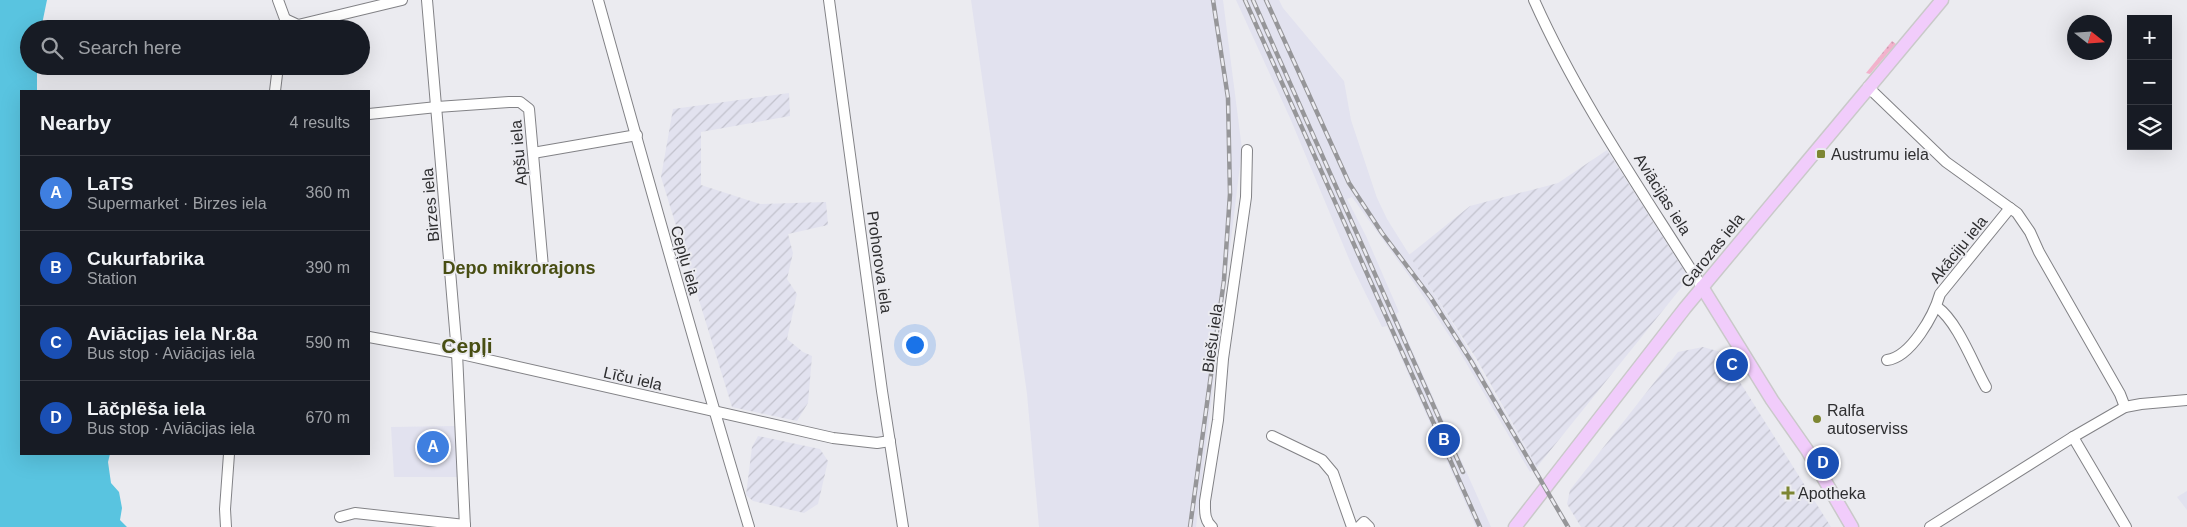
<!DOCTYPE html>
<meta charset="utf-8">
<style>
:root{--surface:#171b24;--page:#20242c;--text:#f1f3f6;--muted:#9ea1a6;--line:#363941;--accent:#8c9099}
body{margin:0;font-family:Arial,sans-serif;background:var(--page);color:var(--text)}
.controls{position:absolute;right:15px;top:15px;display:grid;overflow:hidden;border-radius:0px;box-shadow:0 5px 20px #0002}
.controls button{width:45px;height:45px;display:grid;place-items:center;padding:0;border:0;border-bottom:1px solid var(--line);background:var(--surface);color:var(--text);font:25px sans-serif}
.compass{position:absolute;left:2067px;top:15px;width:45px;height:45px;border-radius:50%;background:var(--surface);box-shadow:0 5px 20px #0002;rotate:107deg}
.you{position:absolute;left:914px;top:344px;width:18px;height:18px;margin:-12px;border:4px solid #fff;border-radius:50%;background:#1a73e8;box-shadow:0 0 0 8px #1a73e833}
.badge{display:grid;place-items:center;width:32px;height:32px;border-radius:50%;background:var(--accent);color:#fff;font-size:16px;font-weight:700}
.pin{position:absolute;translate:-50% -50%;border:2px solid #fff;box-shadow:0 1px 5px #0006}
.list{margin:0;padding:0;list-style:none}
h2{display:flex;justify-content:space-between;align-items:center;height:65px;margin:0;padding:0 20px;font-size:21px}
h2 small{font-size:16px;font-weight:400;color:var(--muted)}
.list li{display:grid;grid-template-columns:32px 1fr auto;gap:15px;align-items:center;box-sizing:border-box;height:75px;padding:0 20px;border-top:1px solid var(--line)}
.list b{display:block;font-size:19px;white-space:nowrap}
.list p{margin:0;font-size:16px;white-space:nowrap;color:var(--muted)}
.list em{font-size:16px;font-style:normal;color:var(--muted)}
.icon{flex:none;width:28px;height:28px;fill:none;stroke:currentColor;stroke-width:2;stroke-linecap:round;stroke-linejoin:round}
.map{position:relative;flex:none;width:2187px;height:527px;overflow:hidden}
.search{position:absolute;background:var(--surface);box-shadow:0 5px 20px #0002;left:20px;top:20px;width:350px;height:55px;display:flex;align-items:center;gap:12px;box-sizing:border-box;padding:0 18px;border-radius:28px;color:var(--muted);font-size:19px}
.panel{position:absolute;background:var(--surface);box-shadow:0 5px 20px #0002;left:20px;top:90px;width:350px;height:365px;border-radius:0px}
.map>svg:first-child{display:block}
.built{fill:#e2e2ef}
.industrial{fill:url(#industrial-furrows)}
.grass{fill:url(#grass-dots)}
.water{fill:#59c4e0}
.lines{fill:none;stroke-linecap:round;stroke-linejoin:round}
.minor-casing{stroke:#828286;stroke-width:12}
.major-casing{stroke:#c9c9c9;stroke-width:15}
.minor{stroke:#fff;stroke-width:10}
.major{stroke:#f1ccfb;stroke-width:12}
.rail-casing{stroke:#969699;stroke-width:4.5}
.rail{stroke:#ebebf0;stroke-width:2.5;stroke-dasharray:8;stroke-linecap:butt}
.poi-dot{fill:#7d8633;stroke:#ebebf0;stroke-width:2}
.labels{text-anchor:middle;stroke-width:4;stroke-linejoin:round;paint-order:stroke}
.street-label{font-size:16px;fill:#2e2e30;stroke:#ebebf0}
.poi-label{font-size:16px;fill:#2e2e30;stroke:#ebebf0;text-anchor:start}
.neighbourhood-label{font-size:18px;font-weight:bold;fill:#484e13;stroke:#ebebf0}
.district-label{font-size:21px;font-weight:bold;fill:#484e13;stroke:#ebebf0}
</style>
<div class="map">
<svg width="2187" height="527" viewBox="0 0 2187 527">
<defs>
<pattern id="industrial-furrows" width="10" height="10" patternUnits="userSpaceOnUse" patternTransform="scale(1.25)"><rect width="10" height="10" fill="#e2e2ef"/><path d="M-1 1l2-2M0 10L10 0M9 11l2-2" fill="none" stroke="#c2c2cd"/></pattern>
<pattern id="grass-dots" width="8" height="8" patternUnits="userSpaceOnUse" patternTransform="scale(1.25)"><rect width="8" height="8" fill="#f2b2cc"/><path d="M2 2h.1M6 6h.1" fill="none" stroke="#d099b0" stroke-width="1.8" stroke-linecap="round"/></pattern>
</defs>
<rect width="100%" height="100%" fill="#ebebf0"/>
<g class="built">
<path d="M971,0H1223L1242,149L1196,527H1039L1027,394Z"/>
<path d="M1236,0H1279L1283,8L1344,81L1351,120L1377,198L1387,219L1461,337L1537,467L1530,472L1458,349L1417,287L1352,197L1347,199L1366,236L1399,312L1396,314L1491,527H1476L1387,326L1382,327L1352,266L1290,118Z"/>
<path d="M455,426L458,477H394L391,427Z"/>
<path d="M2187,491V510L2177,497Z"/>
</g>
<g class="industrial">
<path d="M789,93L790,116L701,132V185L760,204L826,202L828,225L788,234L793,253L787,279L797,294L787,339L803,352L812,356L808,403L797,421L732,407L661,177L673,109Z"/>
<path d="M1607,150L1689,278L1537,467L1476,358L1409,255L1470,206L1558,183Z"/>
<path d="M1703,347L1721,352L1831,527H1581L1567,504L1570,490L1678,352Z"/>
<path d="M758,436L820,449L828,461L818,504L804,513L753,501L746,495L752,447Z"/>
</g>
<path class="grass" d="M1892,41L1896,44L1870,74L1866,73Z"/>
<path class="water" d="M0,0H47L41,29H29V66H37V91H21V454H110L108,462L111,483L119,492L122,508L120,520L127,527H0Z"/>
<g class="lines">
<g class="minor-casing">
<g id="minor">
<path d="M278,0L285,19L284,29"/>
<path d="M427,0L457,353L465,527"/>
<path d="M598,0C647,176 696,352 749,527"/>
<path d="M829,0L882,391L903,527"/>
<path d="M1534,0C1579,101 1643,193 1702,287"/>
<path d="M285,19L298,25L402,0"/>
<path d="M1868,87L1946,162L2017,213L2030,232L2039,252L2120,394L2125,407"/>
<path d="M275,91L278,66"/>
<path d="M369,114L437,107L509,102H520L529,109L543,267"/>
<path d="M533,153L637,135"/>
<path d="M1937,307C1958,322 1973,364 1986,387"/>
<path d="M369,337L457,353L833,438L877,443L890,441"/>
<path d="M1887,360C1911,357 1934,315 1940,294L2010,208"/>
<path d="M1272,436L1322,460L1333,473L1352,527"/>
<path d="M2073,437L2126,527"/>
<path d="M340,517L355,513L465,525"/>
<path d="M226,527L225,509L229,454"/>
<path d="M1212,527C1204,520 1205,511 1205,501L1218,420L1223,359L1246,197L1247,150"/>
<path d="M1359,527L1364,522L1369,527"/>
<path d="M1930,527L2073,437L2125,407L2141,404L2187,400"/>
</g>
</g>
<g class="major-casing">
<g id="major">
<path d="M1702,287L1772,400L1807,450L1852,527"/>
<path d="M1515,527L1685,308L1942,0"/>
</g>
</g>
<use href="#minor" class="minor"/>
<use href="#major" class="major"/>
<g class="rail-casing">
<g id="rail">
<path d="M1245,0L1480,527"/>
<path d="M1253,0L1463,472"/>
<path d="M1266,0L1349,183L1382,233L1431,298L1471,361L1568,527"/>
<path d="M1190,527L1224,280L1230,194L1228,98L1213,0"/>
</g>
</g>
<use href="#rail" class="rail"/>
</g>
<g class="poi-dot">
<rect x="1816" y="149" width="10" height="10" rx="2.5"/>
<circle cx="1817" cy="419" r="5"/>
<path d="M1785.5 485.5h5v5h5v5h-5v5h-5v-5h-5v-5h5z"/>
</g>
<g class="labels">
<g class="street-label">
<text transform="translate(518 153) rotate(-95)" y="6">Apšu iela</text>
<text transform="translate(1663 194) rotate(58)" y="6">Aviācijas iela</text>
<text transform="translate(430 205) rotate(-95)" y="6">Birzes iela</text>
<text transform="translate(1958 249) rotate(-51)" y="6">Akāciju iela</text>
<text transform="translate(1712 250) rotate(-51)" y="6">Garozas iela</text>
<text transform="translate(686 260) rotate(74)" y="6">Cepļu iela</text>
<text transform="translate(880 262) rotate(82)" y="6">Prohorova iela</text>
<text transform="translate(1212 338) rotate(-82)" y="6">Biešu iela</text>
<text transform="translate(633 378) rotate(13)" y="6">Līču iela</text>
</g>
<g class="poi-label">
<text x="1831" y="160">Austrumu iela</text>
<text x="1827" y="416">Ralfa<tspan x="1827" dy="18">autoserviss</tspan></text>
<text x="1798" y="499">Apotheka</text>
</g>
<g class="neighbourhood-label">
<text x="519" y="274">Depo mikrorajons</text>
</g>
<g class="district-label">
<text x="467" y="353">Cepļi</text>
</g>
</g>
</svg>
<div class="controls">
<button>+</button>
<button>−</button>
<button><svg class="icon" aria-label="layers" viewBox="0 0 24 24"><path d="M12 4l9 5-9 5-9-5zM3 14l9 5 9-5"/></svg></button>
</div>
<svg class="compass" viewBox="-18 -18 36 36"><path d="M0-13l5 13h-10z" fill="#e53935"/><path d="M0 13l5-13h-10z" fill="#9ea1a6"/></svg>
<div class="you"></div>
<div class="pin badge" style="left:433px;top:447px;background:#3f7fe0">A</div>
<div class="pin badge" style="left:1444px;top:440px;background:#1a4fb4">B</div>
<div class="pin badge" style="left:1732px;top:365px;background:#1a4fb4">C</div>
<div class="pin badge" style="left:1823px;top:463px;background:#1a4fb4">D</div>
<div class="search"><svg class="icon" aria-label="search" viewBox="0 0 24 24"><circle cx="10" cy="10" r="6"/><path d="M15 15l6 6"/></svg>Search here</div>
<section class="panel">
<h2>Nearby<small>4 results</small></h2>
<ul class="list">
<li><span class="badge" style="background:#3f7fe0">A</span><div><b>LaTS</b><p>Supermarket · Birzes iela</p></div><em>360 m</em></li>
<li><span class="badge" style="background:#1a4fb4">B</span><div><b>Cukurfabrika</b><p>Station</p></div><em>390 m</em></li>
<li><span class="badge" style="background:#1a4fb4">C</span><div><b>Aviācijas iela Nr.8a</b><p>Bus stop · Aviācijas iela</p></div><em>590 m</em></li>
<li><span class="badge" style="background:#1a4fb4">D</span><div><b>Lāčplēša iela</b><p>Bus stop · Aviācijas iela</p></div><em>670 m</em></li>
</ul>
</section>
</div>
